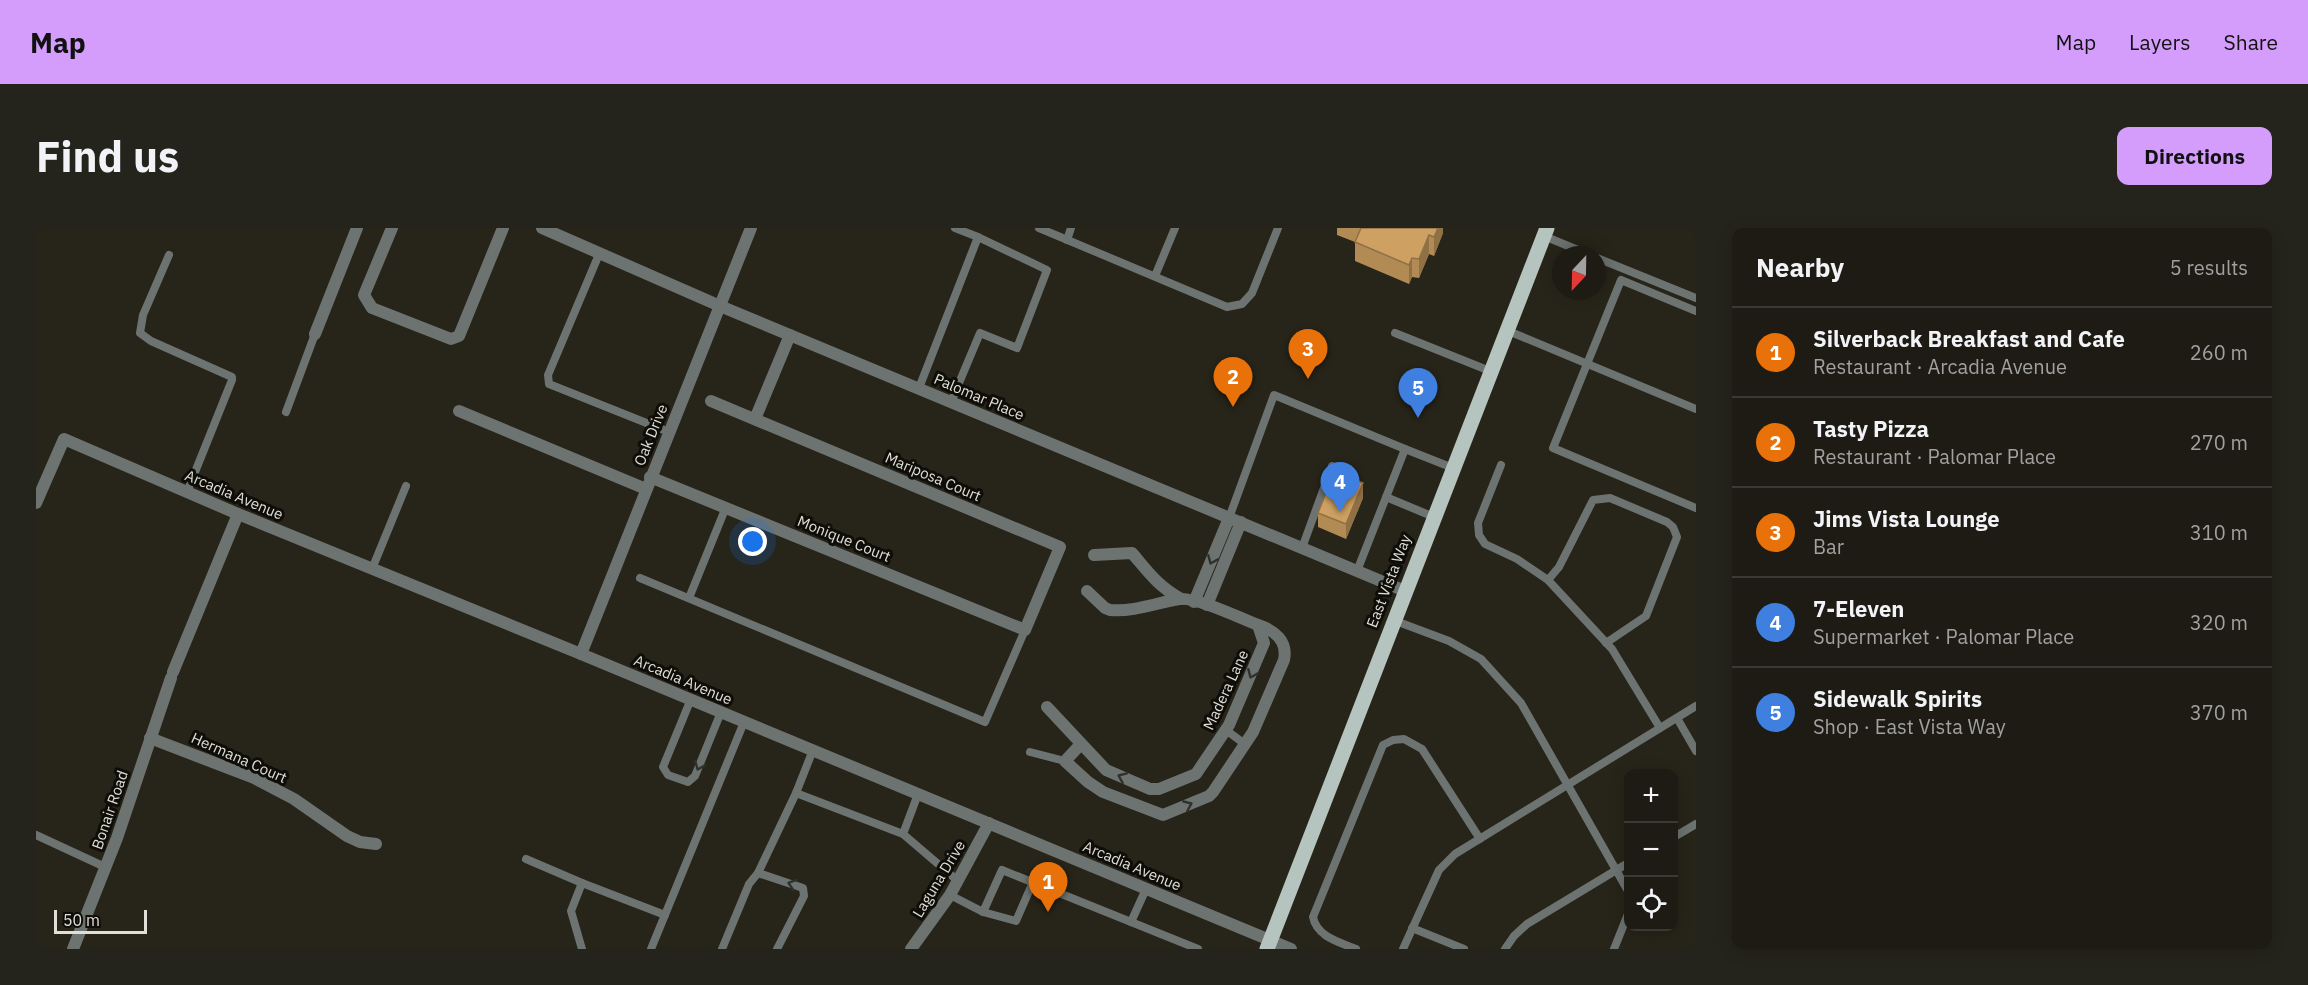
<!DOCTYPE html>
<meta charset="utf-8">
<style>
:root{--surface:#1d1b13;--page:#25241c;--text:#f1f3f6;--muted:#a0a1a0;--line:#3b3933;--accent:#d49cfb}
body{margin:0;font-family:"IBM Plex Sans",sans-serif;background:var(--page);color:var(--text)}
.controls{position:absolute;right:18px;bottom:18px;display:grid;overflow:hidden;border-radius:12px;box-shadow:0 3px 15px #0003}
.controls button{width:54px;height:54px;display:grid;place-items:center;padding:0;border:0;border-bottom:2px solid var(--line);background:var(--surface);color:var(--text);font:30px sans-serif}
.compass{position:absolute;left:1516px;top:18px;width:54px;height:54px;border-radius:50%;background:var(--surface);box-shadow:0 3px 15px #0003;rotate:202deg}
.scale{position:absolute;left:18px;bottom:15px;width:93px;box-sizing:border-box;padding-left:6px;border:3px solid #e0dfd7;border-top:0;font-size:16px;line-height:21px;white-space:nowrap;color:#e0dfd7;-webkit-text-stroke:4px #0e0d08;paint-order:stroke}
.you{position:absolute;left:717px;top:314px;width:21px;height:21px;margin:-15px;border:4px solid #fff;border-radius:50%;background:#1a73e8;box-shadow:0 0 0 9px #1a73e833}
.badge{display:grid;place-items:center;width:39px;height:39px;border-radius:50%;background:var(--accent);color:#fff;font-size:20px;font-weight:700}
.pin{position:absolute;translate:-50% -50px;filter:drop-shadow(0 2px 3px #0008)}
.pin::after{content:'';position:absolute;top:32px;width:21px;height:18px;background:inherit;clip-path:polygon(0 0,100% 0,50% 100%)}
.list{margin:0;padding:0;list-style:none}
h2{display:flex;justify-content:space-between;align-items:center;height:78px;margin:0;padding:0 24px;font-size:26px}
h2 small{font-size:20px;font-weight:400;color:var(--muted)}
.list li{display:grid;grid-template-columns:39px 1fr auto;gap:18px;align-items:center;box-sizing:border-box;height:90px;padding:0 24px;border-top:2px solid var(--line)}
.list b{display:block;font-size:22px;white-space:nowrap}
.list p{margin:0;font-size:20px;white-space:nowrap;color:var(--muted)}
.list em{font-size:20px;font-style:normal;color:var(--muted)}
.icon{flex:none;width:33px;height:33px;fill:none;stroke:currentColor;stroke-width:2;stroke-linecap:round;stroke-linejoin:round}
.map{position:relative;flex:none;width:1660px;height:721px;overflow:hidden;border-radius:12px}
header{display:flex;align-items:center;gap:36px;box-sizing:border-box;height:84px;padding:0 30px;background:var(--accent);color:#111}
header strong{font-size:28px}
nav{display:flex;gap:33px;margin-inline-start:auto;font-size:21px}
.intro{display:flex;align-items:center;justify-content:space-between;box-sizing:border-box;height:144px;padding:0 36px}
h1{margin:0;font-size:42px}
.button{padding:15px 27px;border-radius:12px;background:var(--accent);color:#111;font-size:21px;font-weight:700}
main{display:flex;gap:36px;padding:0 36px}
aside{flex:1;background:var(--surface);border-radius:12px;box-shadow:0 3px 15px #0003}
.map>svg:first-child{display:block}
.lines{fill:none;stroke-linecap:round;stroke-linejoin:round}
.service{stroke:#6c7371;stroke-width:8}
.minor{stroke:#6c7371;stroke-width:12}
.tertiary{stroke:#6c7371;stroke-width:12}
.primary{stroke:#b6c4bf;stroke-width:15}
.wall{fill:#b18a54}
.shaded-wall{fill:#907045}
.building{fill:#cea062;stroke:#907045;stroke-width:1.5}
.oneway{stroke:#2f312d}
.labels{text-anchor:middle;stroke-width:6;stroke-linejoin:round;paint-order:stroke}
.street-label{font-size:15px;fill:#e0dfd7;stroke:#0e0d08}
</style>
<header>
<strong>Map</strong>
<nav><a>Map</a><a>Layers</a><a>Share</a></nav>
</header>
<div class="intro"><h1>Find us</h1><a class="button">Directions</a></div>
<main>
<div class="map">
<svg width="1660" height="721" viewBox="0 0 1660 721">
<rect width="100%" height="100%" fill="#272419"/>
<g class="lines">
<g class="service">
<path d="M919,0L942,9"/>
<path d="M1003,0L1191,79L1206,76L1216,65L1242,0"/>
<path d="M1508,8L1554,27"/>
<path d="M1031,12L1035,0"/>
<path d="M564,24L512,147L513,156L633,204"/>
<path d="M133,27L107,87L104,105L115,113L196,149V152L151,264"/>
<path d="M1561,30L1660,70"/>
<path d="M1119,48L1139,0"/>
<path d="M1660,83L1585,52L1517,220L1660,280"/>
<path d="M1470,102L1660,181"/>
<path d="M1359,105L1454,143"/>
<path d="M883,160L942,9L1011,42L981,120L944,105L915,174"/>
<path d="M250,184L279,106"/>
<path d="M1369,221L1417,240"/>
<path d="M1465,237L1442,295L1443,307L1449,316L1481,331L1512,352L1576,421L1624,500"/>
<path d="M1350,269L1398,289"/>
<path d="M1193,290L1238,167L1369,221L1321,343"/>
<path d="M1266,320L1296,238"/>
<path d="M336,341L370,258"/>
<path d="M604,350L949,494L989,402"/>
<path d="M1512,352L1523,339L1557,272L1574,270L1631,294L1637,299L1641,309L1610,388L1570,415"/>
<path d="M653,370L690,279"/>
<path d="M1357,392L1413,413L1445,431L1485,475L1592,663V684"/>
<path d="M655,471L627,539L632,547L652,554L659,548L685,484"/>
<path d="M1641,490L1660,523"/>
<path d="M1190,502L1210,517"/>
<path d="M994,524L1029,533"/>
<path d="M760,565L867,606"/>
<path d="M882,566L867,606L922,653"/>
<path d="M0,607L69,639"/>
<path d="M1638,609L1660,596"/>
<path d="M490,631L546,655"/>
<path d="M722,645L760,565L777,522"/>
<path d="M914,667L947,684L966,642L1162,721"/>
<path d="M947,684L980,693L997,654"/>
<path d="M1095,694L1110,661"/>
<path d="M1376,700L1428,721"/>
<path d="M546,721L535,683L546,655L629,687"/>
<path d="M615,721L708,494"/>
<path d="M686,721L713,656L722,645L767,660L768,668L741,721"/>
<path d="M1320,721C1303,714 1281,709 1277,689L1347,517L1357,512L1368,511L1386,521L1444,611"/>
<path d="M1367,721L1403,642L1419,626L1660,478"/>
<path d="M1469,721L1478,708L1491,696L1592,635"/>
<path d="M1578,721L1592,686"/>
</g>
<g class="minor">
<path d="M356,0L328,67L336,80L415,111L423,108L467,0"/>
<path d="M506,0L684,78L1369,363"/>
<path d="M279,106L321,0"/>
<path d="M423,183L610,261"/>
<path d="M719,191L754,107"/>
<path d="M614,249L989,402L1024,319L675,173"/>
<path d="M0,275L28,211L202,286L545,426"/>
<path d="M1058,327L1096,325C1114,346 1121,357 1145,371"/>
<path d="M1051,363L1069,380L1074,382C1098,384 1120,375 1143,371C1161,369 1204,390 1222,397"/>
<path d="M1158,374L1193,290"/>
<path d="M1171,377L1205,294"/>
<path d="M137,444L202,286"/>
<path d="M1011,479L1070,542L1114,561H1123L1160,546L1193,497L1228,415L1222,397C1238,402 1252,413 1248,432L1217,504L1177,564L1173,568L1127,587L1067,564L1052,554L1029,533L1045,516"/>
<path d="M114,510L218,550L258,571L311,608L324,614L340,616"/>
<path d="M37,721L81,610L135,450"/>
<path d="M875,721L914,667L953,595"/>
</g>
<path class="tertiary" d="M715,0L545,426L1255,721"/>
<path class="primary" d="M1231,721L1511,0"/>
</g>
<g class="wall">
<path d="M1301,0H1407V5L1398,28L1393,26L1383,50L1376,49L1373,56L1319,33V14L1301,7Z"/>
<path d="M1327,270L1310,311L1282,299V285Z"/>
</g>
<g class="shaded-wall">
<path d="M1402,0H1407V5L1398,28V9Z"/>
<path d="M1393,7V26L1383,50V31Z"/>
<path d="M1376,30V49L1373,56V37Z"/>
<path d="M1327,255V270L1310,311V296Z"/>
</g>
<g class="building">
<path d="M1325,0H1402L1398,9L1393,7L1383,31L1376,30L1373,37L1319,14Z"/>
<path d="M1298,244L1327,255L1310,296L1282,285Z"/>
</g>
<defs><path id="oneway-chevron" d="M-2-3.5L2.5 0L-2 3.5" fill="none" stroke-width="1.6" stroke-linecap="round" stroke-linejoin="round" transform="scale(1.5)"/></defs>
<g class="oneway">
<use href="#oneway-chevron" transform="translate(1176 332) rotate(112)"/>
<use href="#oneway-chevron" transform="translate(1216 446) rotate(113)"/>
<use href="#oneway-chevron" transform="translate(663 538) rotate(112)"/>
<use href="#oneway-chevron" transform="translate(1086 549) rotate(-157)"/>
<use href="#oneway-chevron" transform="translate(1152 577) rotate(-23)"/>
<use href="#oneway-chevron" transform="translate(756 656) rotate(-162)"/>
</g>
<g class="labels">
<g class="street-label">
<text transform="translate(943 169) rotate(23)" y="5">Palomar Place</text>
<text transform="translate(615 207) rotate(-68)" y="5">Oak Drive</text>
<text transform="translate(897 249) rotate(23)" y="5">Mariposa Court</text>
<text transform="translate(198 267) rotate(23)" y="5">Arcadia Avenue</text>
<text transform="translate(808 311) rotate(22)" y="5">Monique Court</text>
<text transform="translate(1353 353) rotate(-69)" y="5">East Vista Way</text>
<text transform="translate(647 452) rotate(23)" y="5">Arcadia Avenue</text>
<text transform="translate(1190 462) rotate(-65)" y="5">Madera Lane</text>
<text transform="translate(203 530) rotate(24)" y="5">Hermana Court</text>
<text transform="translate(74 582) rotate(-71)" y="5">Bonair Road</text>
<text transform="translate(1096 638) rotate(23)" y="5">Arcadia Avenue</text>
<text transform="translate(903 651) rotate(-59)" y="5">Laguna Drive</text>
</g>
</g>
</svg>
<div class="controls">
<button>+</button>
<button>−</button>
<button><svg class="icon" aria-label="locate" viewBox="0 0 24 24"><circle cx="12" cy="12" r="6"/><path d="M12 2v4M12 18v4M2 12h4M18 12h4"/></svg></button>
</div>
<svg class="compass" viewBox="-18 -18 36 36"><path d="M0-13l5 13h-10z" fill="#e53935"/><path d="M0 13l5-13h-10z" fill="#a0a1a0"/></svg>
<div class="scale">50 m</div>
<div class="you"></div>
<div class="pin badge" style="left:1012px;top:684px;background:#e8710a">1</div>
<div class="pin badge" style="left:1197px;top:179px;background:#e8710a">2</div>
<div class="pin badge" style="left:1272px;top:151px;background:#e8710a">3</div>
<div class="pin badge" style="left:1304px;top:284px;background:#3f7fe0">4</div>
<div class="pin badge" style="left:1382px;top:190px;background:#3f7fe0">5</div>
</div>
<aside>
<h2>Nearby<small>5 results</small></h2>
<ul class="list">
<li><span class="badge" style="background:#e8710a">1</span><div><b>Silverback Breakfast and Cafe</b><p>Restaurant · Arcadia Avenue</p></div><em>260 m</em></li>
<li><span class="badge" style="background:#e8710a">2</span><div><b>Tasty Pizza</b><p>Restaurant · Palomar Place</p></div><em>270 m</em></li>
<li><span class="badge" style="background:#e8710a">3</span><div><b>Jims Vista Lounge</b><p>Bar</p></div><em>310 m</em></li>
<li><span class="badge" style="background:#3f7fe0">4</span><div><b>7-Eleven</b><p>Supermarket · Palomar Place</p></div><em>320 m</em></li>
<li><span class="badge" style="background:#3f7fe0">5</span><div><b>Sidewalk Spirits</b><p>Shop · East Vista Way</p></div><em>370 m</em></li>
</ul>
</aside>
</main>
